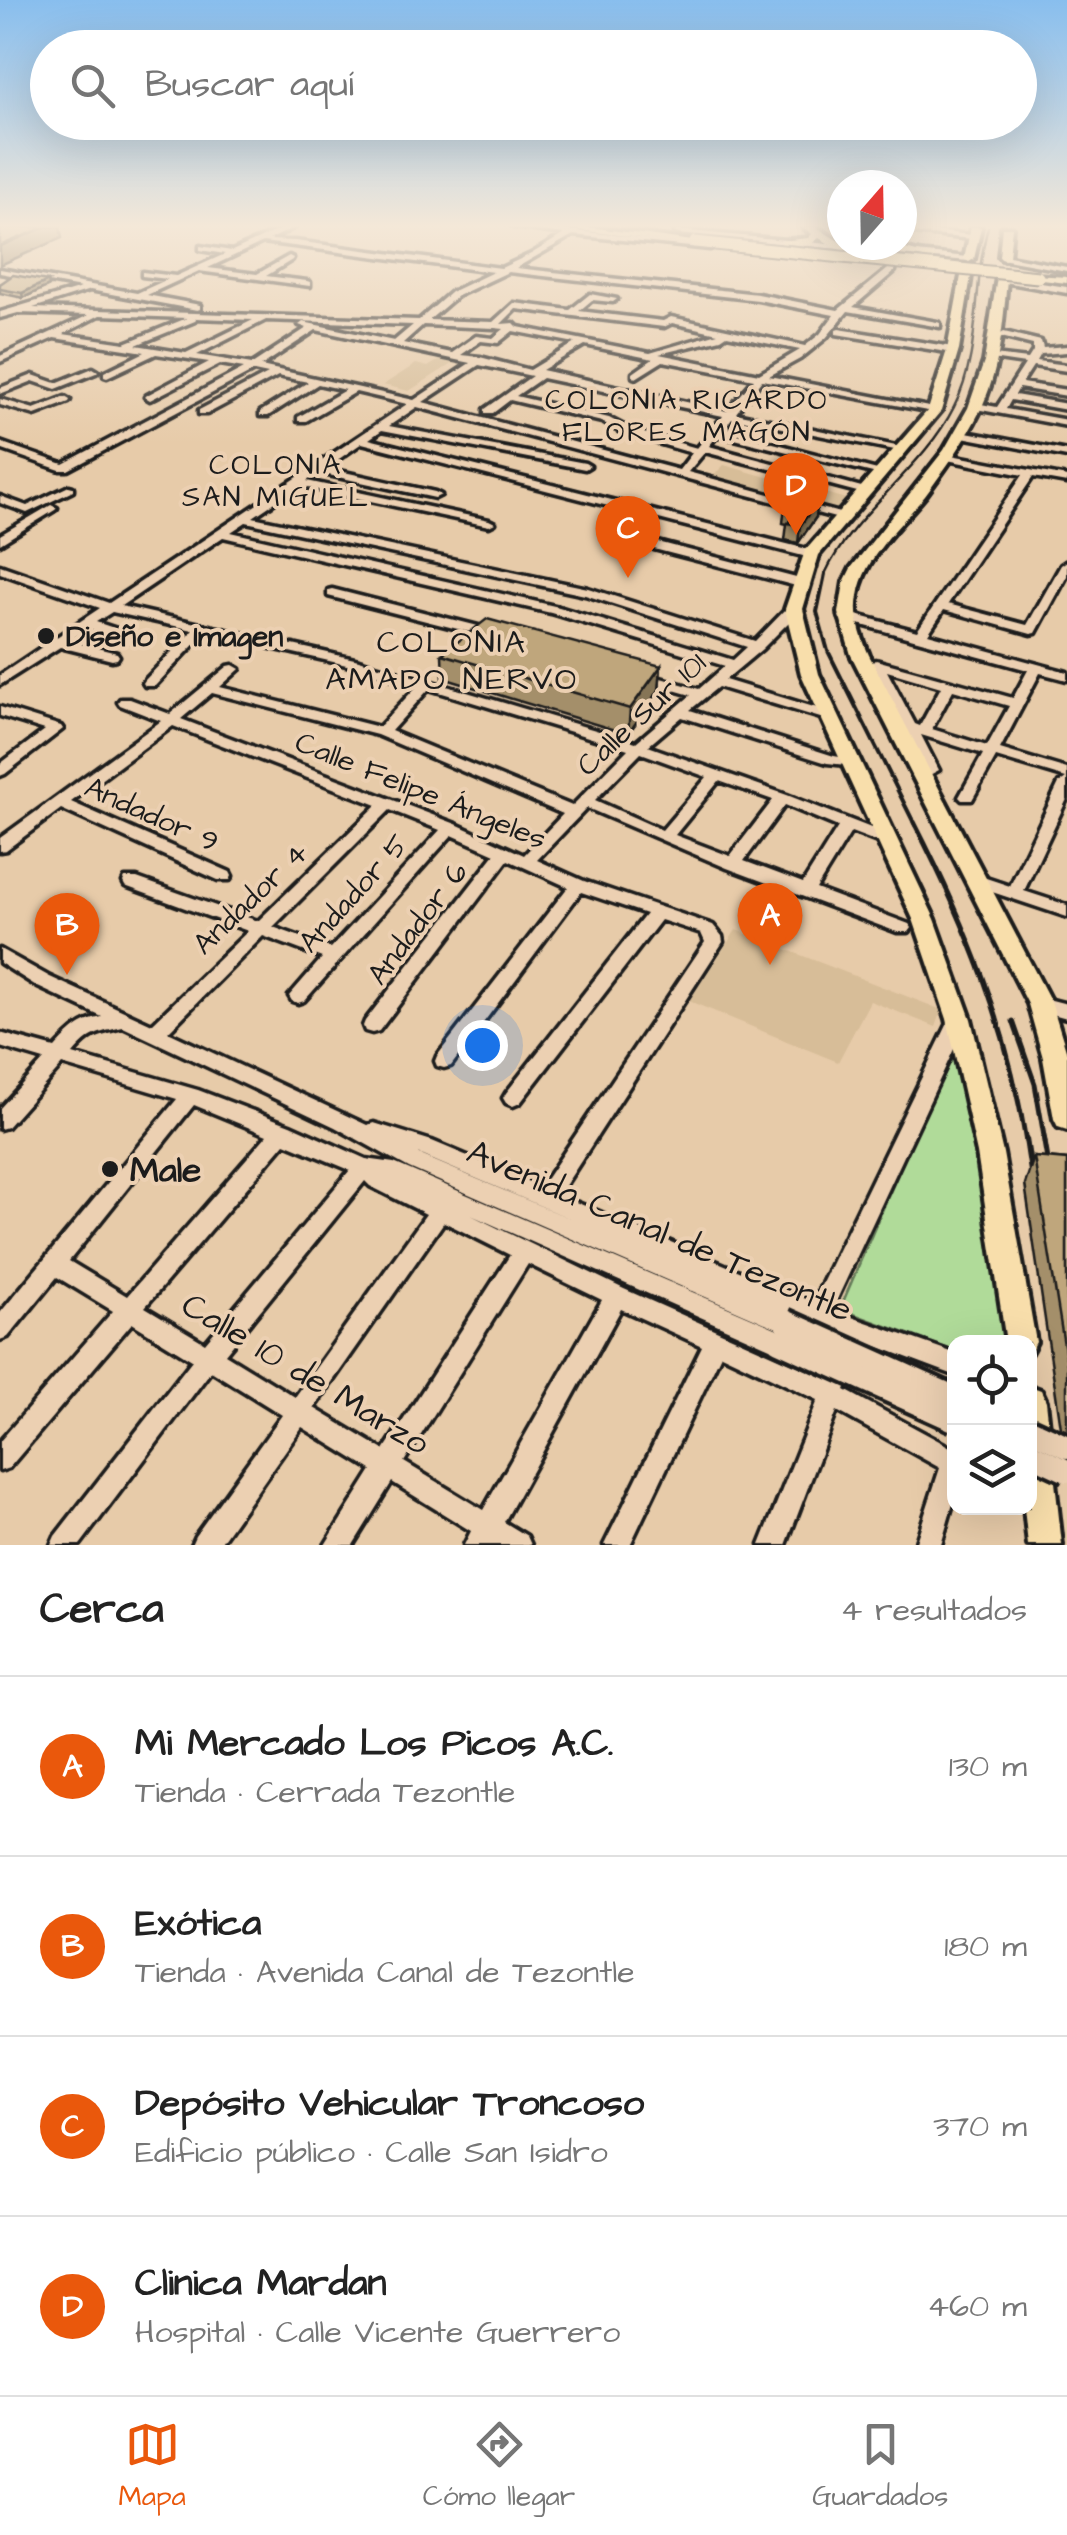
<!DOCTYPE html>
<html lang="es">
<meta charset="utf-8">
<style>
:root{--surface:#fff;--page:#f2f2f2;--text:#222;--muted:#767676;--line:#e0e0e0;--accent:#ea580c}
body{margin:0;font-family:"Architects Daughter",sans-serif;background:var(--page);color:var(--text)}
.controls{position:absolute;right:30px;bottom:30px;display:grid;overflow:hidden;border-radius:20px;box-shadow:0 10px 40px #0002}
.controls button{width:90px;height:90px;display:grid;place-items:center;padding:0;border:0;border-bottom:2px solid var(--line);background:var(--surface);color:var(--text);font:50px sans-serif}
.compass{position:absolute;left:827px;top:170px;width:90px;height:90px;border-radius:50%;background:var(--surface);box-shadow:0 10px 40px #0002;rotate:20deg}
.you{position:absolute;left:482px;top:1045px;width:35px;height:35px;margin:-25px;border:8px solid #fff;border-radius:50%;background:#1a73e8;box-shadow:0 0 0 15px #1a73e833}
.badge{display:grid;place-items:center;width:65px;height:65px;border-radius:50%;background:var(--accent);color:#fff;font-size:32px;font-weight:700}
.pin{position:absolute;translate:-50% -82px;filter:drop-shadow(0 2px 5px #0008)}
.pin::after{content:'';position:absolute;top:52px;width:35px;height:30px;background:inherit;clip-path:polygon(0 0,100% 0,50% 100%)}
.list{margin:0;padding:0;list-style:none}
h2{display:flex;justify-content:space-between;align-items:center;height:130px;margin:0;padding:0 40px;font-size:42px}
h2 small{font-size:32px;font-weight:400;color:var(--muted)}
.list li{display:grid;grid-template-columns:65px 1fr auto;gap:30px;align-items:center;box-sizing:border-box;height:180px;padding:0 40px;border-top:2px solid var(--line)}
.list b{display:block;font-size:38px;white-space:nowrap}
.list p{margin:0;font-size:32px;white-space:nowrap;color:var(--muted)}
.list em{font-size:32px;font-style:normal;color:var(--muted)}
.icon{flex:none;width:55px;height:55px;fill:none;stroke:currentColor;stroke-width:2;stroke-linecap:round;stroke-linejoin:round}
.map{position:relative;flex:none;width:1067px;height:1545px;overflow:hidden}
.search{position:absolute;background:var(--surface);box-shadow:0 10px 40px #0002;left:30px;right:30px;top:30px;height:110px;display:flex;align-items:center;gap:25px;box-sizing:border-box;padding:0 35px;border-radius:55px;color:var(--muted);font-size:38px}
.sheet{height:850px;background:var(--surface)}
nav{display:flex;justify-content:space-around;align-items:center;box-sizing:border-box;height:140px;border-top:2px solid var(--line);background:var(--surface);font-size:28px;color:var(--muted)}
nav a{display:grid;justify-items:center;gap:5px}
nav .on{color:var(--accent)}
.map>svg:first-child{display:block}
.built{fill:#d7bd98}
.green{fill:#b0db99;stroke:#667c5a;stroke-width:2.5}
.lines{fill:none;stroke-linecap:round;stroke-linejoin:round}
.minor-casing{stroke:#1c1c1c;stroke-width:7}
.major-casing{stroke:#1c1c1c;stroke-width:8}
.minor{fill:#ecd0b2;fill-rule:evenodd}
.major{fill:#f8deab;fill-rule:evenodd}
.rail-far3{stroke:#1c1c1c;stroke-width:2.5}
.rail-far2{stroke:#1c1c1c;stroke-width:4}
.rail-far1{stroke:#1c1c1c;stroke-width:5}
.rail{stroke:#1c1c1c;stroke-width:6}
.minor-bridge-casing{stroke:#1c1c1c;stroke-width:30;stroke-linecap:butt}
.major-bridge-casing{stroke:#1c1c1c;stroke-width:15;stroke-linecap:butt}
.minor-bridge{stroke:#ecd0b2;stroke-width:22}
.major-bridge{stroke:#f8deab;stroke-width:11}
.wall{fill:#a48f6a;stroke:#1c1c1c;stroke-width:2.5}
.shaded-wall{fill:#867456;stroke:#1c1c1c;stroke-width:2.5}
.building{fill:#bfa67b;stroke:#1c1c1c;stroke-width:2.5}
.poi-dot{fill:#1c1c1c;stroke:#ecd0b2;stroke-width:4}
.labels{text-anchor:middle;stroke-width:8;stroke-linejoin:round;paint-order:stroke}
.far-neighbourhood-label{font-size:28px;letter-spacing:2.5px;fill:#1c1c1c;stroke:#ecd0b2}
.poi-label{font-size:30px;font-weight:bold;fill:#1c1c1c;stroke:#ecd0b2;text-anchor:start}
.street-label{font-size:30px;fill:#1c1c1c;stroke:#ecd0b2}
.neighbourhood-label{font-size:32px;letter-spacing:2.5px;fill:#1c1c1c;stroke:#ecd0b2}
.near-poi-label{font-size:35px;font-weight:bold;fill:#1c1c1c;stroke:#ecd0b2;text-anchor:start}
.near-street-label{font-size:35px;fill:#1c1c1c;stroke:#ecd0b2}
</style>
<div class="map">
<svg width="1067" height="1545" viewBox="0 0 1067 1545">
<rect width="100%" height="100%" fill="#e7cba9"/>
<filter id="ink" filterUnits="userSpaceOnUse"><feTurbulence type="fractalNoise" baseFrequency=".01" numOctaves="2"/><feDisplacementMap in="SourceGraphic" scale="20" xChannelSelector="R" yChannelSelector="G"/><feConvolveMatrix kernelMatrix="1 2 1 2 8 2 1 2 1" color-interpolation-filters="sRGB"/></filter>
<g filter="url(#ink)">
<g class="built">
<path d="M441,359L455,362L409,391L383,385L416,364L428,367Z"/>
<path d="M724,465L846,499L836,510L712,477Z"/>
<path d="M736,930L942,1010L936,1027L870,1001L838,1062L689,1001Z"/>
</g>
<path class="green" d="M959,1031L1015,1342H954V1351L840,1309Z"/>
<g class="lines">
<g class="minor-casing">
<g id="minor">
<path d="M285,227H295L269,240L295,241L501,268L531,254L564,234L513,227H540L707,245H710V249L573,235L516,268L758,294L838,310L888,269L886,266L891,254L678,234L674,232L678,230L969,257L973,259L969,261L898,255L895,271L853,307L937,322L940,323V327L848,311L826,338L800,359L769,376L934,408L939,411L938,413L762,380L736,413L901,447L906,450L905,452L732,418L723,430L885,472V476L718,435L709,446L869,489V493H861L705,452L688,472L847,515V519H839L417,407L389,426L585,463L590,466L585,469L382,430L369,439L815,551V557H807L362,443L326,468L435,492L441,495L435,498L319,473L307,481L489,520L495,523L489,526L299,486L253,517L588,588L755,641L789,606H799V612L762,649L725,680L837,714L839,717L837,720H827L718,687L690,710L834,756L856,760L858,763L856,766L827,763L682,717L648,746L787,795L894,837L896,841L888,846L851,832L816,889L909,924L912,928L909,932H897L727,868L587,808L537,860L584,881L713,925L722,936L723,942L559,1195L813,1302L950,1019L953,1014L959,1012L965,1014L968,1019L832,1310L954,1353V1375L794,1315L796,1321L793,1328L785,1331L777,1328L409,1168L335,1127L123,1027C97,1033 91,1033 73,1054L198,1090L290,1125L366,1159L394,1163L787,1333L790,1341L787,1349L779,1352L471,1215L624,1289L826,1379L836,1355L844,1352L852,1355L856,1363L845,1390L954,1449V1500L941,1545H915L940,1468L837,1411L786,1545H760L818,1400L721,1354L630,1545H604L702,1346L621,1309L504,1522L527,1536L531,1545H464L471,1531L392,1482L353,1545H325L372,1470L302,1427L219,1545H191L195,1536L282,1415L211,1371L80,1545H51L55,1536L192,1360L132,1323L9,1468L0,1471V1441L113,1311L57,1277L8,1337L0,1340V1313L177,1099L62,1065L7,1127L0,1129V1108L44,1060L0,1047V1033L55,1048C70,1032 80,1021 102,1017L38,987L0,963V949L50,977L152,1024L248,931L125,886L123,882L125,878H137L258,921L377,805L173,726L71,802L230,872L232,876L230,880H218L61,809L6,850L0,851V838L161,721L120,705L118,702L120,699H130L170,714L228,666L233,665L240,669L220,687L379,727L417,686L351,666L205,633L155,686H145L143,683L145,680L193,630L112,612L96,622L132,634L134,637L132,640H122L88,628L69,641L117,653L119,656L117,659L112,660L60,647L0,685V675L100,608L0,573V565L109,603L407,404L356,392L306,421H298V417L345,390L318,384L268,416H260V412L308,382L278,376L207,414H199V410L268,374L254,371L68,470H60L0,449V442L63,464L244,368L220,364L150,400L145,397L147,395L209,362L156,354L107,377L104,376V372L145,352L54,338L0,362V356L89,315L18,313L0,318V312L81,288L0,273V269L137,293L168,279L142,276V272L176,276L225,254L200,250V246L232,251ZM263,242L493,272L451,292L419,320L33,308L90,290L197,310L200,309V305L147,295L199,271L310,286V282L307,281L266,276L292,260L293,258L289,256L257,274L208,268ZM508,272L758,300L834,315L820,334L805,346L671,317L663,321L579,311L592,300L613,302L617,299L590,294L570,310L514,303L493,322L429,320L457,296ZM516,309L664,327L672,323L718,333L650,353L518,327L514,323L501,324ZM100,315L187,318L125,343L63,334ZM196,318L253,320L186,353L136,345L195,321ZM266,320L413,325L394,341L303,322L299,325L307,328L252,364L197,355ZM423,325L495,328L504,329L493,338L476,336L452,353L403,343ZM316,330L470,363L414,400L261,366ZM513,331L575,343L530,370L480,357L461,355L481,341L498,343ZM727,335L800,350L759,374L659,354L721,339ZM585,345L653,359L633,373V377L636,378L663,361L754,379L727,411L542,370ZM479,365L532,376L485,409V413H493L510,400L602,422L622,433L692,453L679,470L423,402ZM542,378L723,416L697,448L630,429L609,418L516,396ZM246,522L585,595L747,647L733,660L559,607L231,532ZM223,537L551,613L725,666L699,689L640,672L635,673L633,676L635,679L691,695L636,742L359,660L121,606ZM429,689L628,749L572,806L391,731ZM212,693L377,735L563,814L524,855L456,824L181,719ZM641,753L707,777L662,830L595,800ZM719,781L773,800L730,856L675,835ZM785,805L838,827L803,883L744,861ZM390,810L440,830L331,948L273,927ZM452,835L495,854L365,1021L363,1026L365,1031L372,1033L379,1031L508,860L568,887L437,1056L435,1061L437,1066L444,1068L451,1066L581,892L646,914L506,1093L503,1098L506,1103L513,1106L520,1103L661,920L701,933L705,942L541,1187L432,1141L374,1123L367,1125L168,1032L263,936L322,958L289,996L292,1001L298,1003L304,1001ZM194,1105L267,1135L127,1296L69,1261ZM285,1143L350,1170L205,1343L145,1307ZM418,1153L419,1154L576,1221L423,1156ZM365,1181L370,1186L426,1214L295,1397L225,1354ZM444,1222L510,1255L384,1450L314,1408ZM528,1264L602,1300L483,1510L404,1462Z"/>
<path d="M902,228L973,235L977,237L973,239L902,232Z"/>
<path d="M1004,255L1067,267V271L1001,259L1000,257Z"/>
<path d="M1001,277L1067,287V293L998,281L997,279Z"/>
<path d="M839,329L953,347L958,350L953,353L836,334V330Z"/>
<path d="M1004,332L1041,341L1043,348L1067,346V352L1041,354L1037,361L1067,365V371L1033,366L1022,383L1067,390V396L1019,388L1015,395L1067,404V410L1011,400L1006,409L1067,420V426L976,409L971,406L976,403L997,407L1025,364L985,358V354L1028,359L1033,351V345L1001,337L999,335Z"/>
<path d="M93,368L98,371L96,373L56,389L33,381L0,394V388L33,375L56,383Z"/>
<path d="M65,397L70,400L69,402L35,415L0,405V399L34,409Z"/>
<path d="M961,431L1067,451V457L957,436L956,434Z"/>
<path d="M946,454L1067,477V483L1033,477L948,604L1027,625L1061,565L1067,561V576L1036,633L1031,634L944,610L928,634L1067,672V680L1040,673L1000,749L1067,769V799L1024,891L1067,905V917L971,885L969,881L971,877L977,875L1010,886L1059,783L1066,778L996,757L972,800H962L959,797L983,754L921,735L939,770L926,777H916L913,774L923,768L869,664L876,660L1013,698L1028,670L840,619L839,616L845,612L917,631L1023,475L942,459V455ZM887,671L941,687L920,726L915,724ZM953,690L1009,706L987,746L932,729Z"/>
<path d="M69,486L73,487V491L27,513L0,503V496L27,506Z"/>
<path d="M51,505L57,508L55,510L0,544V535Z"/>
<path d="M612,520L651,529L653,531L647,535L608,525L606,523Z"/>
<path d="M658,542L804,580L806,583L800,587L654,549L652,546Z"/>
<path d="M332,589L498,631L500,634L493,638L328,596V590Z"/>
<path d="M0,707L61,726L63,729L5,774L0,776V764L45,730L0,716Z"/>
<path d="M1040,997L1067,1004V1018L1034,1009L1031,1004L1034,999Z"/>
</g>
</g>
<g class="major-casing">
<g id="major">
<path d="M556,227H589L700,242L695,245Z"/>
<path d="M803,227H816L853,250L844,252L819,238L811,244L781,245V241L808,238L812,234Z"/>
<path d="M971,227H981L974,259L969,262L964,259Z"/>
<path d="M1002,227H1012L1009,257L1004,260L999,257Z"/>
<path d="M870,245H890L936,257L931,260Z"/>
<path d="M966,273L971,276L959,350L941,411L819,555L803,609L819,674L935,919L971,1019L1003,1153L1036,1342L1030,1353V1342H1006L977,1153L947,1019L913,919L801,674L785,609L805,551L928,410L947,350L961,276Z"/>
<path d="M1034,275L1067,277V283L1034,279Z"/>
<path d="M997,277L1007,279C1003,324 1000,372 979,413C964,443 945,469 925,496C901,525 864,557 858,596C854,617 861,636 869,655L1052,1004L1067,1053V1130L1058,1127L1054,1119L1043,1058L1028,1004L851,655L839,613L844,582L851,568L944,450L968,408L984,362Z"/>
<path d="M1030,1386L1041,1390L1046,1401L1062,1545H1028L1024,1508H1030Z"/>
</g>
</g>
<use href="#minor" class="minor"/>
<use href="#major" class="major"/>
<path class="rail-far3" d="M824,576C854,510 922,471 954,407C982,353 972,285 988,227"/>
<path class="rail-far2" d="M825,574L817,612L828,651L915,825"/>
<g class="rail-far1">
<path d="M914,822C968,928 1007,1024 1026,1142"/>
<path d="M1013,1021L1035,1084L1045,1142"/>
</g>
<g class="rail">
<path d="M1026,1139L1035,1198"/>
<path d="M1044,1139L1052,1186"/>
</g>
<g class="minor-bridge-casing">
<g id="minor-bridge">
<path d="M785,1321L954,1397"/>
<path d="M779,1341L954,1420"/>
<path d="M1030,1430L1067,1447"/>
<path d="M1030,1454L1067,1471"/>
</g>
</g>
<g class="major-bridge-casing">
<path id="major-bridge" d="M695,242L1038,277"/>
</g>
<use href="#minor-bridge" class="minor-bridge"/>
<use href="#major-bridge" class="major-bridge"/>
</g>
<g class="wall">
<path d="M0,284L49,286L23,298L0,293Z"/>
<path d="M796,494L816,517L798,543L785,540L787,524L783,523L785,506Z"/>
<path d="M442,654L661,666L659,690L628,734L443,678Z"/>
<path d="M1034,1157L1067,1160V1431L1061,1428L1025,1184Z"/>
</g>
<g class="shaded-wall">
<path d="M45,227H60L62,238L0,265V246Z"/>
<path d="M48,281L49,286L23,298L22,293Z"/>
<path d="M818,500L816,517L798,543L800,526Z"/>
<path d="M661,666L659,690L628,734L630,709Z"/>
</g>
<g class="building">
<path d="M0,227H45L0,246Z"/>
<path d="M13,275L48,281L22,293L0,289V284Z"/>
<path d="M796,494L818,500L800,526L788,523L798,509L785,506Z"/>
<path d="M487,619L661,666L630,709L442,654Z"/>
<path d="M1034,1157L1067,1160V1364Z"/>
</g>
</g>
<linearGradient id="sky" x2="0" y2="1"><stop stop-color="#88beee"/><stop offset="0.51" stop-color="#f4e8d8"/><stop offset="1" stop-color="#f4e8d8" stop-opacity="0"/></linearGradient>
<rect width="1067" height="443" fill="url(#sky)"/>
<g class="poi-dot">
<circle cx="46" cy="636" r="10"/>
<circle cx="110" cy="1169" r="10"/>
</g>
<g class="labels">
<g class="far-neighbourhood-label">
<text x="687" y="409">COLONIA RICARDO<tspan x="687" dy="32">FLORES MAGÓN</tspan></text>
<text x="276" y="474">COLONIA<tspan x="276" dy="32">SAN MIGUEL</tspan></text>
</g>
<g class="poi-label">
<text x="66" y="646">Diseño e Imagen</text>
</g>
<g class="street-label">
<text transform="translate(641 714) rotate(-43)" y="10">Calle Sur 101</text>
<text transform="translate(421 790) rotate(22)" y="10">Calle Felipe Ángeles</text>
<text transform="translate(152 814) rotate(24)" y="10">Andador 9</text>
<text transform="translate(353 893) rotate(-48)" y="10">Andador 5</text>
<text transform="translate(250 898) rotate(-44)" y="10">Andador 4</text>
<text transform="translate(417 923) rotate(-53)" y="10">Andador 6</text>
</g>
<g class="neighbourhood-label">
<text x="452" y="652">COLONIA<tspan x="452" dy="37">AMADO NERVO</tspan></text>
</g>
<g class="near-poi-label">
<text x="130" y="1181">Male</text>
</g>
<g class="near-street-label">
<text transform="translate(660 1230) rotate(23)" y="12">Avenida Canal de Tezontle</text>
<text transform="translate(306 1373) rotate(31)" y="12">Calle 10 de Marzo</text>
</g>
</g>
</svg>
<div class="controls">
<button><svg class="icon" aria-label="locate" viewBox="0 0 24 24"><circle cx="12" cy="12" r="6"/><path d="M12 2v4M12 18v4M2 12h4M18 12h4"/></svg></button>
<button><svg class="icon" aria-label="layers" viewBox="0 0 24 24"><path d="M12 4l9 5-9 5-9-5zM3 14l9 5 9-5"/></svg></button>
</div>
<svg class="compass" viewBox="-18 -18 36 36"><path d="M0-13l5 13h-10z" fill="#e53935"/><path d="M0 13l5-13h-10z" fill="#767676"/></svg>
<div class="you"></div>
<div class="pin badge" style="left:770px;top:965px">A</div>
<div class="pin badge" style="left:67px;top:975px">B</div>
<div class="pin badge" style="left:628px;top:578px">C</div>
<div class="pin badge" style="left:796px;top:535px">D</div>
<div class="search"><svg class="icon" aria-label="search" viewBox="0 0 24 24"><circle cx="10" cy="10" r="6"/><path d="M15 15l6 6"/></svg>Buscar aquí</div>
</div>
<section class="sheet">
<h2>Cerca<small>4 resultados</small></h2>
<ul class="list">
<li><span class="badge">A</span><div><b>Mi Mercado Los Picos A.C.</b><p>Tienda · Cerrada Tezontle</p></div><em>130 m</em></li>
<li><span class="badge">B</span><div><b>Exótica</b><p>Tienda · Avenida Canal de Tezontle</p></div><em>180 m</em></li>
<li><span class="badge">C</span><div><b>Depósito Vehicular Troncoso</b><p>Edificio público · Calle San Isidro</p></div><em>370 m</em></li>
<li><span class="badge">D</span><div><b>Clinica Mardan</b><p>Hospital · Calle Vicente Guerrero</p></div><em>460 m</em></li>
</ul>
</section>
<nav>
<a class="on"><svg class="icon" aria-label="map" viewBox="0 0 24 24"><path d="M3 6l6-2 6 2 6-2v14l-6 2-6-2-6 2zM9 4v14M15 6v14"/></svg>Mapa</a>
<a><svg class="icon" aria-label="directions" viewBox="0 0 24 24"><path d="M12 3l9 9-9 9-9-9zM9 14v-3h6M13 9l2 2-2 2"/></svg>Cómo llegar</a>
<a><svg class="icon" aria-label="saved" viewBox="0 0 24 24"><path d="M7 4h10v16l-5-4-5 4z"/></svg>Guardados</a>
</nav>
